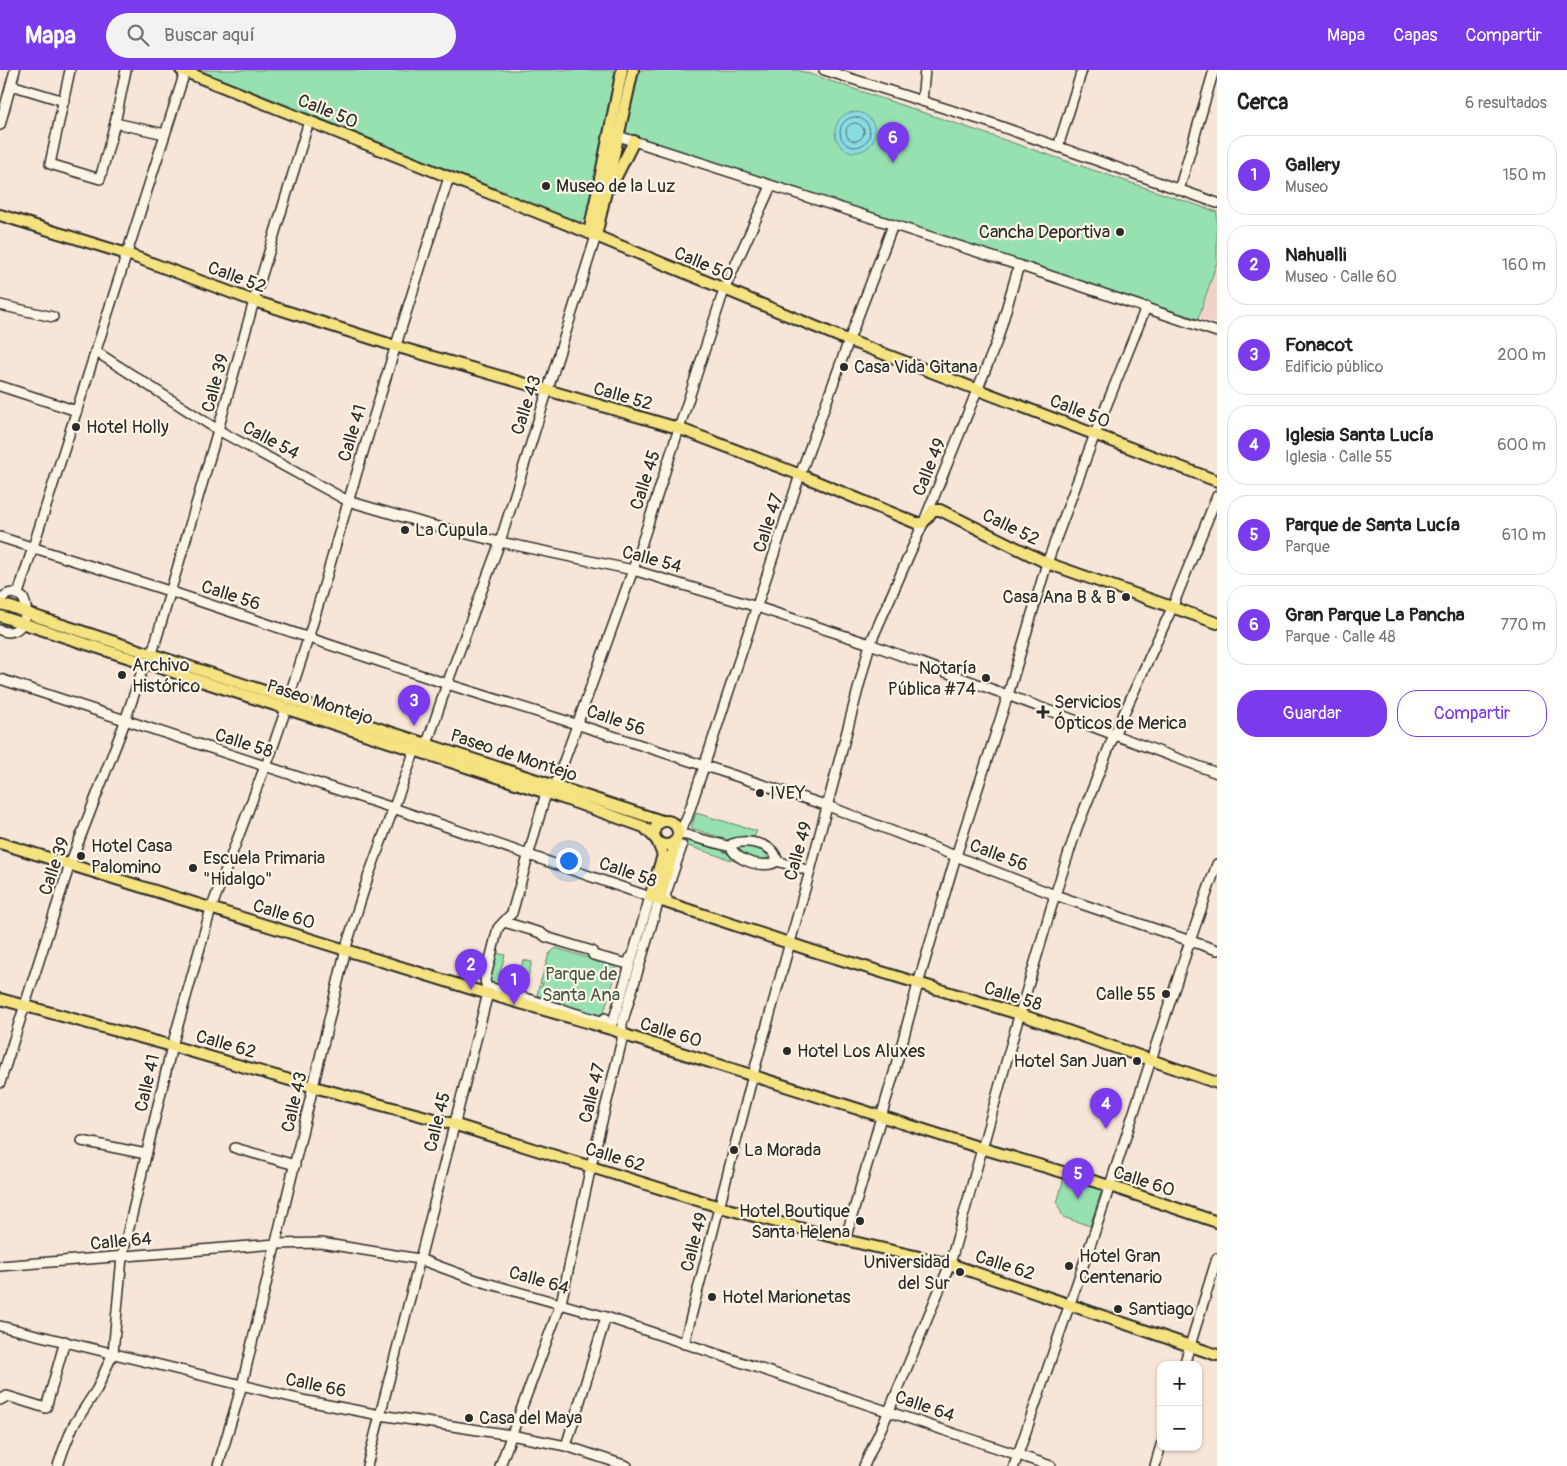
<!DOCTYPE html>
<html lang="es">
<meta charset="utf-8">
<style>
:root{--surface:#fff;--page:#f2f2f2;--text:#202124;--muted:#757577;--line:#e0e0e0;--accent:#7c3aed}
body{margin:0;font-family:Pangolin,sans-serif;background:var(--page);color:var(--text)}
.controls{position:absolute;right:15px;bottom:15px;display:grid;overflow:hidden;border-radius:10px;box-shadow:0 1px 4px #0004}
.controls button{width:45px;height:45px;display:grid;place-items:center;padding:0;border:0;border-bottom:1px solid var(--line);background:var(--surface);color:var(--text);font:25px sans-serif}
.you{position:absolute;left:568px;top:790px;width:18px;height:18px;margin:-12px;border:4px solid #fff;border-radius:50%;background:#1a73e8;box-shadow:0 0 0 8px #1a73e833}
.badge{display:grid;place-items:center;width:32px;height:32px;border-radius:50%;background:var(--accent);color:#fff;font-size:16px;font-weight:700}
.pin{position:absolute;translate:-50% -41px;filter:drop-shadow(0 1px 2px #0008)}
.pin::after{content:'';position:absolute;top:26px;width:18px;height:15px;background:inherit;clip-path:polygon(0 0,100% 0,50% 100%)}
.list{margin:0;padding:0;list-style:none}
h2{display:flex;justify-content:space-between;align-items:center;height:65px;margin:0;padding:0 20px;font-size:21px}
h2 small{font-size:16px;font-weight:400;color:var(--muted)}
.list li{display:grid;grid-template-columns:32px 1fr auto;gap:15px;align-items:center;box-sizing:border-box;height:80px;margin:0 10px 10px;padding:0 10px;border:1px solid var(--line);border-radius:20px}
.list b{display:block;font-size:19px;white-space:nowrap}
.list p{margin:0;font-size:16px;white-space:nowrap;color:var(--muted)}
.list em{font-size:16px;font-style:normal;color:var(--muted)}
.actions{display:flex;gap:10px;padding:15px 20px}
.actions a{flex:1;padding:11px 0;border:1px solid var(--accent);border-radius:20px;text-align:center;font-size:18px;color:var(--accent)}
.actions .main{background:var(--accent);color:#fff}
.icon{flex:none;width:28px;height:28px;fill:none;stroke:currentColor;stroke-width:2;stroke-linecap:round;stroke-linejoin:round}
.map{position:relative;flex:none;width:1217px;height:1396px;overflow:hidden}
header{display:flex;align-items:center;gap:30px;box-sizing:border-box;height:70px;padding:0 25px;background:var(--accent);color:#fff}
header strong{font-size:24px}
nav{display:flex;gap:28px;margin-inline-start:auto;font-size:18px}
.search{width:350px;height:45px;background:var(--page);display:flex;align-items:center;gap:12px;box-sizing:border-box;padding:0 18px;border-radius:28px;color:var(--muted);font-size:19px}
main{display:flex}
aside{flex:1;background:var(--surface)}
.map>svg:first-child{display:block}
.built{fill:#f1d2c9}
.green{fill:#97e0af;stroke:#61866d}
.water{fill:#8adce3;stroke:#649599}
.lines{fill:none;stroke-linecap:round;stroke-linejoin:round}
.shore{stroke:#517275;stroke-width:1}
.minor-casing{stroke:#2b2b2b;stroke-width:12}
.major-casing{stroke:#2b2b2b;stroke-width:14}
.minor{stroke:#fcf5e5;stroke-width:9}
.major{stroke:#f5e381;stroke-width:10}
.poi-dot{fill:#2b2b2b;stroke:#fcf5e5;stroke-width:2}
.labels{text-anchor:middle;stroke-width:4.5;stroke-linejoin:round;paint-order:stroke}
.street-label{font-size:18px;fill:#2b2b2b;stroke:#fcf5e5}
.poi-label{font-size:18px;fill:#2b2b2b;stroke:#fcf5e5;text-anchor:start}
.park-label{font-size:18px;fill:#46584c;stroke:#fcf5e5}
</style>
<header>
<strong>Mapa</strong>
<div class="search"><svg class="icon" aria-label="search" viewBox="0 0 24 24"><circle cx="10" cy="10" r="6"/><path d="M15 15l6 6"/></svg>Buscar aquí</div>
<nav><a>Mapa</a><a>Capas</a><a>Compartir</a></nav>
</header>
<main>
<div class="map">
<svg width="1217" height="1396" viewBox="0 0 1217 1396">
<rect width="100%" height="100%" fill="#f7e5d8"/>
<filter id="ink" filterUnits="userSpaceOnUse"><feTurbulence type="fractalNoise" baseFrequency=".02" numOctaves="2"/><feDisplacementMap in="SourceGraphic" scale="10" xChannelSelector="R" yChannelSelector="G"/><feConvolveMatrix kernelMatrix="1 2 1 2 8 2 1 2 1" color-interpolation-filters="sRGB"/></filter>
<g filter="url(#ink)">
<path class="built" d="M1192,132L1217,141V254L1199,248L1213,205L1173,192Z"/>
<g class="green">
<path d="M194,0H798L1217,142V192L1198,249L606,59L587,145L579,153L287,39Z"/>
<path d="M696,743L757,761L754,767L745,766V767L728,770L691,758Z"/>
<path d="M687,770L721,780L750,796L685,775Z"/>
<path d="M741,775C751,775 765,777 768,788L763,791L744,787L738,782L737,778Z"/>
<path d="M556,878L614,896L617,901L603,945L598,947L539,929L537,926L539,916H542L543,913L540,914L549,884Z"/>
<path d="M497,883L505,885L499,907L504,909L502,918L491,915L489,911Z"/>
<path d="M523,890L532,892L524,921L521,923L509,920L511,911L517,912Z"/>
<path d="M1064,1108L1099,1118L1101,1122L1090,1156L1063,1147L1057,1133Z"/>
</g>
<circle class="water" cx="855" cy="62" r="20"/>
<g class="lines">
<g class="shore">
<circle cx="855" cy="62" r="15"/>
<circle cx="855" cy="62" r="9"/>
</g>
<g class="minor-casing">
<g id="minor">
<path d="M70,0L50,94L100,109L115,53L126,0"/>
<path d="M824,0L988,52L1217,133"/>
<path d="M11,15L64,31"/>
<path d="M922,31L925,0"/>
<path d="M115,53L165,64"/>
<path d="M0,55L15,0"/>
<path d="M612,64L1024,197L1217,262"/>
<path d="M1058,77L1082,0"/>
<path d="M1179,120L1214,0"/>
<path d="M0,235L53,247"/>
<path d="M95,281L218,360L348,431L427,454L500,472L633,500L754,536L870,574L1217,703"/>
<path d="M0,316L77,341"/>
<path d="M0,467L169,521L447,614L576,654L828,736L1055,825L1217,880"/>
<path d="M18,524L185,2"/>
<path d="M0,530C7,522 14,521 23,528C32,544 20,569 0,560"/>
<path d="M152,584L218,360L254,231L309,51"/>
<path d="M0,609L393,738L650,827L613,952L604,957"/>
<path d="M288,629C312,563 329,496 349,429C381,321 415,214 449,107"/>
<path d="M427,674L447,614L500,472L596,166"/>
<path d="M555,716L633,500L724,220L771,116"/>
<path d="M679,763L687,748L800,405L849,270L893,155"/>
<path d="M679,764L686,765L731,777C735,791 766,800 777,791L810,801"/>
<path d="M731,777L732,774C746,769 775,773 777,791"/>
<path d="M668,831L665,826L682,776"/>
<path d="M504,852L541,863L546,867L592,881"/>
<path d="M593,885L628,894L630,888"/>
<path d="M492,918L604,952L605,948"/>
<path d="M0,1013L70,794L123,657L145,592"/>
<path d="M82,1071L146,1084"/>
<path d="M235,1078L295,1095"/>
<path d="M845,1170L894,1003L918,914L956,786L1008,625L1047,493L1095,364L1146,237"/>
<path d="M0,1196L276,1174L321,1173L419,1189L476,1210L606,1247L1051,1396"/>
<path d="M0,1256L307,1331L380,1345L511,1365L566,1376L627,1396"/>
<path d="M684,1274L753,1005L810,801L870,574L925,449L997,271L1019,195"/>
<path d="M1184,1295L1217,1188"/>
<path d="M0,1330L7,1326L46,1338L65,1271"/>
<path d="M566,1376L606,1247"/>
<path d="M58,1396L63,1381L73,1356L97,1319L113,1283L122,1187L172,976L211,839L262,704L268,691L286,639"/>
<path d="M218,1396L242,1315L347,874L367,810L415,680"/>
<path d="M367,1396L488,923L485,910L498,858L512,843L546,723"/>
<path d="M500,1396L561,1233L591,1096L622,970V954L659,830"/>
<path d="M864,1396L889,1341L950,1194L1017,953L1055,825L1077,758L1114,665L1172,538L1217,426"/>
<path d="M1014,1396L1095,1161L1190,871L1217,794"/>
<path d="M1155,1396L1161,1375"/>
</g>
</g>
<g class="major-casing">
<g id="major">
<path d="M181,0L589,163L845,269L1217,411"/>
<path d="M611,117L634,71"/>
<path d="M0,145L127,184L254,231L395,276L678,358L798,404L916,453H923L933,440H940L1047,493L1217,553"/>
<path d="M589,163L622,0"/>
<path d="M596,166L633,0"/>
<path d="M0,534L11,537L41,548L662,751"/>
<path d="M0,546L562,728L644,757L654,767"/>
<circle cx="666" cy="763" r="12"/>
<path d="M0,773L475,920L614,960L631,967L981,1078L1110,1116L1217,1152"/>
<path d="M658,773L663,785L650,827L813,881L1019,944L1217,1013"/>
<path d="M659,830L676,771"/>
<path d="M0,929L172,976L314,1017L453,1054L720,1137L845,1170L950,1194L1217,1285"/>
</g>
</g>
<use href="#minor" class="minor"/>
<use href="#major" class="major"/>
</g>
</g>
<g class="poi-dot">
<circle cx="546" cy="116" r="5"/>
<circle cx="1120" cy="162" r="5"/>
<circle cx="844" cy="297" r="5"/>
<circle cx="76" cy="357" r="5"/>
<circle cx="405" cy="460" r="5"/>
<circle cx="1126" cy="527" r="5"/>
<circle cx="122" cy="605" r="5"/>
<circle cx="986" cy="608" r="5"/>
<path d="M1040.5 634.5h5v5h5v5h-5v5h-5v-5h-5v-5h5z"/>
<circle cx="760" cy="723" r="5"/>
<circle cx="81" cy="786" r="5"/>
<circle cx="193" cy="798" r="5"/>
<circle cx="1166" cy="924" r="5"/>
<circle cx="787" cy="981" r="5"/>
<circle cx="1137" cy="991" r="5"/>
<circle cx="734" cy="1080" r="5"/>
<circle cx="860" cy="1151" r="5"/>
<circle cx="1069" cy="1196" r="5"/>
<circle cx="960" cy="1202" r="5"/>
<circle cx="712" cy="1227" r="5"/>
<circle cx="1118" cy="1239" r="5"/>
<circle cx="469" cy="1348" r="5"/>
</g>
<g class="labels">
<g class="street-label">
<text transform="translate(328 41) rotate(22)" y="6">Calle 50</text>
<text transform="translate(704 194) rotate(23)" y="6">Calle 50</text>
<text transform="translate(237 207) rotate(20)" y="6">Calle 52</text>
<text transform="translate(215 313) rotate(-75)" y="6">Calle 39</text>
<text transform="translate(623 326) rotate(16)" y="6">Calle 52</text>
<text transform="translate(526 335) rotate(-72)" y="6">Calle 43</text>
<text transform="translate(1080 341) rotate(21)" y="6">Calle 50</text>
<text transform="translate(352 363) rotate(-73)" y="6">Calle 41</text>
<text transform="translate(271 370) rotate(28)" y="6">Calle 54</text>
<text transform="translate(929 397) rotate(-68)" y="6">Calle 49</text>
<text transform="translate(645 410) rotate(-72)" y="6">Calle 45</text>
<text transform="translate(768 453) rotate(-72)" y="6">Calle 47</text>
<text transform="translate(1011 457) rotate(26)" y="6">Calle 52</text>
<text transform="translate(652 489) rotate(15)" y="6">Calle 54</text>
<text transform="translate(231 525) rotate(18)" y="6">Calle 56</text>
<text transform="translate(320 632) rotate(18)" y="6">Paseo Montejo</text>
<text transform="translate(616 650) rotate(19)" y="6">Calle 56</text>
<text transform="translate(244 673) rotate(18)" y="6">Calle 58</text>
<text transform="translate(514 685) rotate(18)" y="6">Paseo de Montejo</text>
<text transform="translate(798 781) rotate(-74)" y="6">Calle 49</text>
<text transform="translate(999 785) rotate(21)" y="6">Calle 56</text>
<text transform="translate(54 796) rotate(-71)" y="6">Calle 39</text>
<text transform="translate(628 802) rotate(19)" y="6">Calle 58</text>
<text transform="translate(284 844) rotate(17)" y="6">Calle 60</text>
<text transform="translate(1013 926) rotate(18)" y="6">Calle 58</text>
<text transform="translate(671 962) rotate(17)" y="6">Calle 60</text>
<text transform="translate(226 974) rotate(16)" y="6">Calle 62</text>
<text transform="translate(147 1013) rotate(-77)" y="6">Calle 41</text>
<text transform="translate(592 1023) rotate(-76)" y="6">Calle 47</text>
<text transform="translate(294 1032) rotate(-77)" y="6">Calle 43</text>
<text transform="translate(437 1052) rotate(-76)" y="6">Calle 45</text>
<text transform="translate(615 1087) rotate(17)" y="6">Calle 62</text>
<text transform="translate(1144 1111) rotate(18)" y="6">Calle 60</text>
<text transform="translate(121 1171) rotate(-5)" y="6">Calle 64</text>
<text transform="translate(694 1172) rotate(-75)" y="6">Calle 49</text>
<text transform="translate(1005 1195) rotate(18)" y="6">Calle 62</text>
<text transform="translate(539 1210) rotate(16)" y="6">Calle 64</text>
<text transform="translate(316 1315) rotate(12)" y="6">Calle 66</text>
<text transform="translate(925 1336) rotate(19)" y="6">Calle 64</text>
</g>
<g class="poi-label">
<text x="556" y="122">Museo de la Luz</text>
<text x="1110" y="168" text-anchor="end">Cancha Deportiva</text>
<text x="854" y="303">Casa Vida Gitana</text>
<text x="86" y="363">Hotel Holly</text>
<text x="415" y="466">La Cupula</text>
<text x="1116" y="533" text-anchor="end">Casa Ana B &amp; B</text>
<text x="132" y="601">Archivo<tspan x="132" dy="21">Histórico</tspan></text>
<text x="976" y="604" text-anchor="end">Notaría<tspan x="976" dy="21">Pública #74</tspan></text>
<text x="1054" y="638">Servicios<tspan x="1054" dy="21">Ópticos de Merica</tspan></text>
<text x="770" y="729">IVEY</text>
<text x="91" y="782">Hotel Casa<tspan x="91" dy="21">Palomino</tspan></text>
<text x="203" y="794">Escuela Primaria<tspan x="203" dy="21">"Hidalgo"</tspan></text>
<text x="1156" y="930" text-anchor="end">Calle 55</text>
<text x="797" y="987">Hotel Los Aluxes</text>
<text x="1127" y="997" text-anchor="end">Hotel San Juan</text>
<text x="744" y="1086">La Morada</text>
<text x="850" y="1147" text-anchor="end">Hotel Boutique<tspan x="850" dy="21">Santa Helena</tspan></text>
<text x="1079" y="1192">Hotel Gran<tspan x="1079" dy="21">Centenario</tspan></text>
<text x="950" y="1198" text-anchor="end">Universidad<tspan x="950" dy="21">del Sur</tspan></text>
<text x="722" y="1233">Hotel Marionetas</text>
<text x="1128" y="1245">Santiago</text>
<text x="479" y="1354">Casa del Maya</text>
</g>
<g class="park-label">
<text x="581" y="910">Parque de<tspan x="581" dy="21">Santa Ana</tspan></text>
</g>
</g>
</svg>
<div class="controls">
<button>+</button>
<button>−</button>
</div>
<div class="you"></div>
<div class="pin badge" style="left:514px;top:935px">1</div>
<div class="pin badge" style="left:471px;top:920px">2</div>
<div class="pin badge" style="left:414px;top:656px">3</div>
<div class="pin badge" style="left:1106px;top:1059px">4</div>
<div class="pin badge" style="left:1078px;top:1129px">5</div>
<div class="pin badge" style="left:893px;top:93px">6</div>
</div>
<aside>
<h2>Cerca<small>6 resultados</small></h2>
<ul class="list">
<li><span class="badge">1</span><div><b>Gallery</b><p>Museo</p></div><em>150 m</em></li>
<li><span class="badge">2</span><div><b>Nahualli</b><p>Museo · Calle 60</p></div><em>160 m</em></li>
<li><span class="badge">3</span><div><b>Fonacot</b><p>Edificio público</p></div><em>200 m</em></li>
<li><span class="badge">4</span><div><b>Iglesia Santa Lucía</b><p>Iglesia · Calle 55</p></div><em>600 m</em></li>
<li><span class="badge">5</span><div><b>Parque de Santa Lucía</b><p>Parque</p></div><em>610 m</em></li>
<li><span class="badge">6</span><div><b>Gran Parque La Pancha</b><p>Parque · Calle 48</p></div><em>770 m</em></li>
</ul>
<div class="actions"><a class="main">Guardar</a><a>Compartir</a></div>
</aside>
</main>
